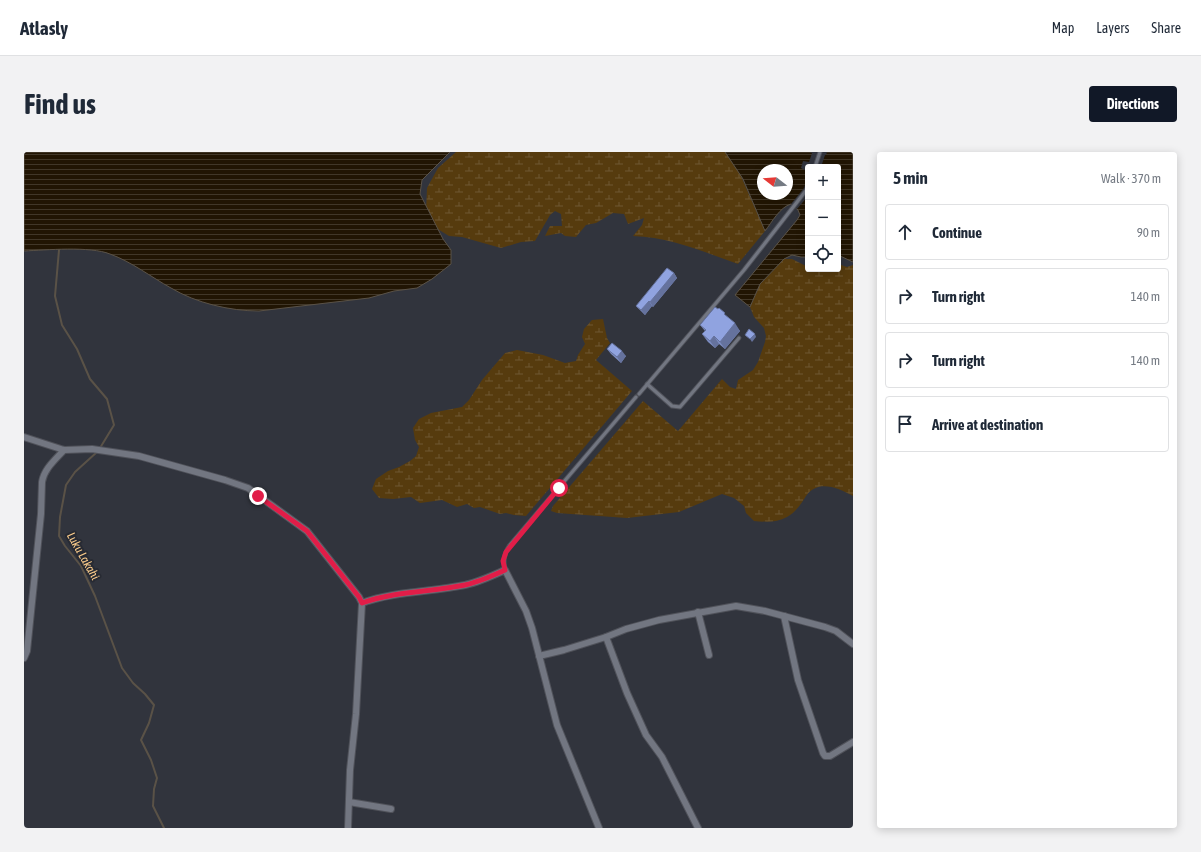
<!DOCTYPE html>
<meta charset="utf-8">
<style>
:root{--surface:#fff;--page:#f2f2f3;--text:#1f2937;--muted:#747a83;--line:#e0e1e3;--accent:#111827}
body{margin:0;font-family:"Asap Condensed",sans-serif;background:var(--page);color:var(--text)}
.controls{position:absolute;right:12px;top:12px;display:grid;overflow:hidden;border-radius:4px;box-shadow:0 2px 10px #0003}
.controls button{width:36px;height:36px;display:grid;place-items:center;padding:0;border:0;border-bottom:1px solid var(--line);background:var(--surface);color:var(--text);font:20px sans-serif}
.compass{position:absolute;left:733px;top:12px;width:36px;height:36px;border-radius:50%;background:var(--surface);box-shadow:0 2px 10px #0003;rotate:287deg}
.stop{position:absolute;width:12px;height:12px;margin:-9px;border:3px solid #e11d48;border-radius:50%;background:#fff}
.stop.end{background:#e11d48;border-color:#fff;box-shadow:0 1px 4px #0008}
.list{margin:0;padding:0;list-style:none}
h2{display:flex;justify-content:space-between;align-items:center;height:52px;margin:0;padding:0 16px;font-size:17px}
h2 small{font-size:13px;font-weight:400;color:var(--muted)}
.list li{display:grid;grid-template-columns:26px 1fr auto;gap:12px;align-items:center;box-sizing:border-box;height:56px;margin:0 8px 8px;padding:0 8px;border:1px solid var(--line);border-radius:4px}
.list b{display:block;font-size:15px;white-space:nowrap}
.list em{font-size:13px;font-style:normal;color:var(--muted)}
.icon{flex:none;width:22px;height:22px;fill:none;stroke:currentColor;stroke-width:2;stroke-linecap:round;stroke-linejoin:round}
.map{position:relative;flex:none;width:829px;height:676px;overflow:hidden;border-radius:4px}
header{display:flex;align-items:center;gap:24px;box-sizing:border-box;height:56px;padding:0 20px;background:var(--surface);border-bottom:1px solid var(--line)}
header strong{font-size:19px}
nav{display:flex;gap:22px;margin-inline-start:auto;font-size:14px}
.intro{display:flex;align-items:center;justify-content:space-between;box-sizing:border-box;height:96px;padding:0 24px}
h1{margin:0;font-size:28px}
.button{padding:10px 18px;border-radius:4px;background:var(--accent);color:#fff;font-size:14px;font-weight:700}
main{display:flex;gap:24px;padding:0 24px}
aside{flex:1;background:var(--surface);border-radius:4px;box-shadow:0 2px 10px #0003}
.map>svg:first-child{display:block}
.wetland{fill:url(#wetland-marsh)}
.water{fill:url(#water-rules);stroke:#5a5247;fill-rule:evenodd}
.pier{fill:#31343d}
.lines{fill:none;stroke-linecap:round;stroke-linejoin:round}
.stream{stroke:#5a5247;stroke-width:2}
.service-casing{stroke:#50525a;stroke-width:5}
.minor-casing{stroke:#50525a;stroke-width:8}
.service{stroke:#727681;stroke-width:3}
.minor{stroke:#727681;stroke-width:6}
.wall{fill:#7c8cc1}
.shaded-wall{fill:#65729d}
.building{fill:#90a3e0;stroke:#65729d}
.route{stroke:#e11d48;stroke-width:5}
.labels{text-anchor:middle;stroke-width:4;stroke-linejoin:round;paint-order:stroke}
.water-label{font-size:12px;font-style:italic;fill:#fbcc8b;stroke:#272a33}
</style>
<header>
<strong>Atlasly</strong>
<nav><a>Map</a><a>Layers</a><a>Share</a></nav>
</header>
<div class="intro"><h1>Find us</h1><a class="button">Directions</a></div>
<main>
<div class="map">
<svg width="829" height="676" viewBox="0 0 829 676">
<defs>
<pattern id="wetland-marsh" width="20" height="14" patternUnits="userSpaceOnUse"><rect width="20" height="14" fill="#563b0e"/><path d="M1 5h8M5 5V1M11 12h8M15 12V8" fill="none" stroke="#6e5731"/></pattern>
<pattern id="water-rules" width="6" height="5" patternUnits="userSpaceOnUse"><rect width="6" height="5" fill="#211503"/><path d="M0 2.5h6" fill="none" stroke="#413728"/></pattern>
</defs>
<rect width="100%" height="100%" fill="#31343d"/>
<g class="wetland">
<path d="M432,0H704L709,6L741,79L714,112C680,100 645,85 609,84L618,73L620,66L604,72L600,62L589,61L572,71L562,73L552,85L541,84L537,81L521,84L526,74H538L537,62L531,59L526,63L511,89L497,90L477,96L438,85L425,84L412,76L402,60L403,36L414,16Z"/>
<path d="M760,107H768L784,115V117H814V112L823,115L829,113V344C814,336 794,327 782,344C777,352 772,360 763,365C752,371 742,370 730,369L722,361L720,354L710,346L698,342L655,360L603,366L533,361L527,359L529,354L619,249L654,279L698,227L706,235L712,237L714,228L729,218L734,210L741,190L742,184L740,176L730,165L726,155L736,132Z"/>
<path d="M579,167L583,186L586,191L572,208L608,239L502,364L490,363L482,361L476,362L456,355L450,356L443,352L433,355L418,348L396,351L387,345L369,347L355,346L348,337L352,327L364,319L375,315L386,309L392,304L395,295L391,288L389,276L395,267L407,261L438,255L445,248L458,228L481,201L493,198L519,203L541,211L552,209L554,203L561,192L558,185L560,177L568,168Z"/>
</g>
<g class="water">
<path d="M0,0H426L398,28L396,42L419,87L427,98V112L408,127L393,136L370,139L345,146L235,159C206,159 172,151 147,136C127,125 108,110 86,102C66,94 22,98 0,99Z"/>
<path d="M701,0H829V110L814,103V15H784V105H777L768,103L760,107L736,132L726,155L711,143L773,68L776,63L774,58L767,52C756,55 748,70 741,79L719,27ZM739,18H763V42H739Z"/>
</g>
<g class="pier">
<path d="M786,0H803L802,3H801L797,15H784V20L777,16L779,9L785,10L788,1Z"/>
<path d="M784,23V44L773,57L767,52L780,36Z"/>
</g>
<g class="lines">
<g class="stream">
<path d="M35,98L31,144L38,173L53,197L66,227L83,247L90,273L76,296"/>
<path d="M73,300L51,320L42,333L36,365L35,384L41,394L57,414L71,444L98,516L109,531L121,542L130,553L125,571L117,588L127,608L133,626L130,637L129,654L140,676"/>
</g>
<g class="service-casing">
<g id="service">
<path d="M791,15L796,0"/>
<path d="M623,232L648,254L656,255L715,186"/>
<path d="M615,242L720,118L784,36"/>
<path d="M481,418C479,408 480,402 486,393L612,245"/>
</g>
</g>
<g class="minor-casing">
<g id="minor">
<path d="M0,285L40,298L68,297L115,304L201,328L224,336L283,379L335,445L338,451"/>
<path d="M674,460L685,503"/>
<path d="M760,464L774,528L799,601L801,604H806L829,590"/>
<path d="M582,485L603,541L622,583L638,605L674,676"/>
<path d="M515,504L540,498L582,485L602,477L635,468L712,454L741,459L801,475L812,479L829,492"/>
<path d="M0,506L3,499L17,362L18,330C20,317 31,308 40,298"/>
<path d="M325,650L367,657"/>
<path d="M324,676L326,618L332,562L338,451C371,439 407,440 441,433C455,430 468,424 481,418L502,459L508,476L533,573L575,676"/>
</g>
</g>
<use href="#service" class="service"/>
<use href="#minor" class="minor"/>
</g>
<g class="wall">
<path d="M650,121L653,126L629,155L628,154L621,163L612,154Z"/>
<path d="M705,166L716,179L701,197L695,192L691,196L684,190L678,182L681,179L676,173Z"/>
<path d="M583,197L602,204L597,211L587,202Z"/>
</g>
<g class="shaded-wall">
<path d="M650,121L653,126L629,155L626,150Z"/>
<path d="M625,149L628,154L621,163L617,158Z"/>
<path d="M711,171L716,179L701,197L696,190Z"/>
<path d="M731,182L732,185L728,190L726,187Z"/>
<path d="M690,184L695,192L691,196L686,189Z"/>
<path d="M598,199L602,204L597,211L593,205Z"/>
</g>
<g class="building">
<path d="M643,116L650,121L626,150L625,149L617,158L612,154Z"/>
<path d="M691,155L694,157L695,156L701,161L700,162L711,171L696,190L690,184L686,189L678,182L682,178L676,173Z"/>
<path d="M725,177L731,182L726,187L721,183Z"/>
<path d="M588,191L598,199L593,205L583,197Z"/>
</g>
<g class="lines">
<path class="route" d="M234,344L283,379L335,445L338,451C371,439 407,440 441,433C455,430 468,424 481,418L479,409L482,400L535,336"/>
</g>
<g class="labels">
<g class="water-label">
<text transform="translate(59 404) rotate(60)" y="4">Luku Lakahi</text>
</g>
</g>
</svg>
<div class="controls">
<button>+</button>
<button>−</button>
<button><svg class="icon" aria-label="locate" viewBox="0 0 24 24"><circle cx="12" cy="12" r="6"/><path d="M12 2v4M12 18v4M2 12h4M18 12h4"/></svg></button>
</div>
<svg class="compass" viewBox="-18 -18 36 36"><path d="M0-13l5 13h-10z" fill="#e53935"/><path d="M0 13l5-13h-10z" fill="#747a83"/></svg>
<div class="stop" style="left:535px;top:336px"></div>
<div class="stop end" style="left:234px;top:344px"></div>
</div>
<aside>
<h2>5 min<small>Walk · 370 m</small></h2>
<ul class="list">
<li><svg class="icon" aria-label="ahead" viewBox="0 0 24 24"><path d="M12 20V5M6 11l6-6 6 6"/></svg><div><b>Continue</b></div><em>90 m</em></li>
<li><svg class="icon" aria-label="right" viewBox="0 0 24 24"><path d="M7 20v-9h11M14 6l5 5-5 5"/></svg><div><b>Turn right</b></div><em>140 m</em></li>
<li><svg class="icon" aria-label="right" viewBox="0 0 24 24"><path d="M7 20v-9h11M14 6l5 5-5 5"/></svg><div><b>Turn right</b></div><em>140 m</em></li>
<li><svg class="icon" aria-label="arrive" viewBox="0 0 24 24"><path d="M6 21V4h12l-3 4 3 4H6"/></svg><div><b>Arrive at destination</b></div></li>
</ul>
</aside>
</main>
